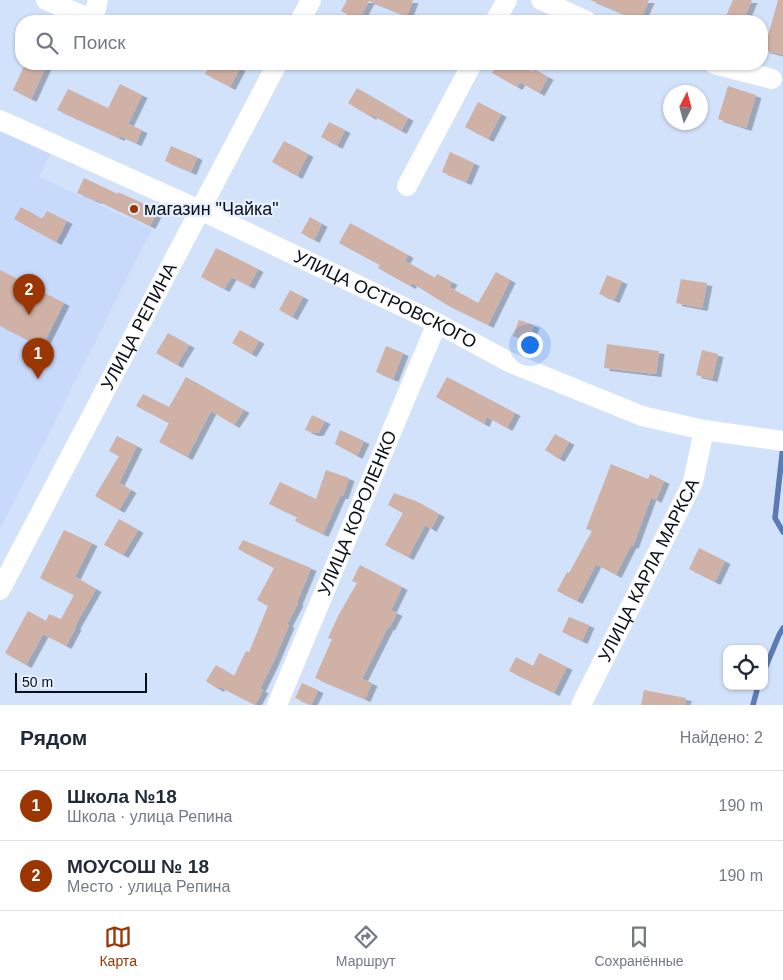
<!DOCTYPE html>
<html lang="ru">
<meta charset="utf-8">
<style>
:root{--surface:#fff;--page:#f2f2f3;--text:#1f2937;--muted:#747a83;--line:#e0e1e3;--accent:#9b3602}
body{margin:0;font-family:Helvetica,sans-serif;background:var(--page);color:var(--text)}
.controls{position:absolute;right:15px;bottom:15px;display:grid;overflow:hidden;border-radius:10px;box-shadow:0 1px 4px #0004}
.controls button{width:45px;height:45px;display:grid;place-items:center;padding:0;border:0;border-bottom:1px solid var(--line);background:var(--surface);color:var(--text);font:25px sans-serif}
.compass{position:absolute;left:663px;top:85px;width:45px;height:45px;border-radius:50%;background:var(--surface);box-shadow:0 1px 4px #0004;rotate:6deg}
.scale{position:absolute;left:15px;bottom:12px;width:132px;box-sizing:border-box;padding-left:5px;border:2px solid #0a0f17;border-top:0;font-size:14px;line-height:18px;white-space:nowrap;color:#0a0f17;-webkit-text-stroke:4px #e6effe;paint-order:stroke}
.you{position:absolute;left:529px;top:344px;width:18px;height:18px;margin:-12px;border:4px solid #fff;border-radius:50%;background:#1a73e8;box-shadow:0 0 0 8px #1a73e833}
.badge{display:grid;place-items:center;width:32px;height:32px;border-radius:50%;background:var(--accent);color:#fff;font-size:16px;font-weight:700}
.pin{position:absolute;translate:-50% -41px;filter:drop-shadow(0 1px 2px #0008)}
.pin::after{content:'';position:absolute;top:26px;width:18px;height:15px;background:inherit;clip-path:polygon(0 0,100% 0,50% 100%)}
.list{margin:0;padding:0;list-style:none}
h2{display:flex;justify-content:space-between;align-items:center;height:65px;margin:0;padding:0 20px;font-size:21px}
h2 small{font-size:16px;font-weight:400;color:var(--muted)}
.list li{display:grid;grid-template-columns:32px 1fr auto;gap:15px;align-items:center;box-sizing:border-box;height:70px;padding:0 20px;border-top:1px solid var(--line)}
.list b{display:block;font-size:19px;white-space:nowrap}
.list p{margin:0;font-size:16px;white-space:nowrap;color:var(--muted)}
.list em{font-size:16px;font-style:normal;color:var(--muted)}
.icon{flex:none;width:28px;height:28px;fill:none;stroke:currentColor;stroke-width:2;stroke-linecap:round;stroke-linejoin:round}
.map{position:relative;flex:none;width:783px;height:705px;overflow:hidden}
.search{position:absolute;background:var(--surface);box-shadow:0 1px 4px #0004;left:15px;right:15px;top:15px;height:55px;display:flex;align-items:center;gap:12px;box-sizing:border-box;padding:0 18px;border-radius:20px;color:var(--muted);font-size:19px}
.sheet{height:205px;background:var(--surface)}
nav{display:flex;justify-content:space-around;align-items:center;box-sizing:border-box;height:70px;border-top:1px solid var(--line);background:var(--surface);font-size:14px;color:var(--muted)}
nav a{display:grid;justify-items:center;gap:2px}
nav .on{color:var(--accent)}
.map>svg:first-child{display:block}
.built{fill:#c8dafb}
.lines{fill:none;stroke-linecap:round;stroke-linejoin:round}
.stream{stroke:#5c7ab3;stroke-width:5.5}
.building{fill:#d0b1a6;filter:url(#shadow)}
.minor{stroke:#fff;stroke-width:20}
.poi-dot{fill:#9b3602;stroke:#e6effe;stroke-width:2}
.labels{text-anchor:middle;stroke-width:4.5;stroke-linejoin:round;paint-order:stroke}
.poi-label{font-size:18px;fill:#0a0f17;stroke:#e6effe;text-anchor:start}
.street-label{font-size:18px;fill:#0a0f17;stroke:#e6effe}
</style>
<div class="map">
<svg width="783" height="705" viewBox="0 0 783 705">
<defs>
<filter id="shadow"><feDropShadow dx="5.5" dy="3" stdDeviation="0" flood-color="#0004"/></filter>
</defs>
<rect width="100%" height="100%" fill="#d3e2fb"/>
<path class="built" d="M0,128L51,153L39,177L152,229L0,530Z"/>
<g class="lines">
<g class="stream">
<path d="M783,446L775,518L783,532"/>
<path d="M764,671L779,635L783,628"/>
<path d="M753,705L758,686"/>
</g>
</g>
<g class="building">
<path d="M347,0H413L407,16L369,1L359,20L341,11Z"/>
<path d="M590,0H649L640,21Z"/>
<path d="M733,0H752L743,21H724Z"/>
<path d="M778,0H783V55L764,50Z"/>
<path d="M25,64H47L31,99L13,90Z"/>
<path d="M210,64H232L240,68L230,87L205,74Z"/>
<path d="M497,64H518L533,72L534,69L548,77L539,93L520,82L517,87L492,73Z"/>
<path d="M120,84L142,95L128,124L142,130L136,143L120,136L119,138L57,110L68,89L108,108Z"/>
<path d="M728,86L756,95L746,128L718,119Z"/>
<path d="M357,88L408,118L401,131L372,115L371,117L348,103Z"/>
<path d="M478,102L501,114L488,139L465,127Z"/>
<path d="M329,122L345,130L337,146L321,137Z"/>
<path d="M284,141L308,154L297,176L272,162Z"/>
<path d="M171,146L197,157L191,172L165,161Z"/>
<path d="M450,152L474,163L466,182L442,172Z"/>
<path d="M84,178L118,194V192L158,210L150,226L96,200V201L77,193Z"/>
<path d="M21,207L42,219L47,211L67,221L56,242L14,219Z"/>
<path d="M310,217L322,224L314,240L301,233Z"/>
<path d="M350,223L408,255L405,261L435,278L437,274L452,282L449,287L478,303L496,272L510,280L488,325L447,305L412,283L410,286L378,268L380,265L339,243Z"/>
<path d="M216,248L258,269L249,286L231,277L224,289L201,277Z"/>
<path d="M0,270L64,303L42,347L0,326Z"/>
<path d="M607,275L622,281L614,300L599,294Z"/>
<path d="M681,279L707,283L702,308L676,303Z"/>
<path d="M290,290L303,297L292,317L279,310Z"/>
<path d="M519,320L534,325L528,342L513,336Z"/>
<path d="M240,330L259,341L251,354L232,343Z"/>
<path d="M168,333L189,345L177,365L156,353Z"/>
<path d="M607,344L659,351L656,374L604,368Z"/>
<path d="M386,346L403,353L393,379L376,372Z"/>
<path d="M702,350L718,354L712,379L696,375Z"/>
<path d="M186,377L244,410L234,425L211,411L187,457L159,442L169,423L136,406L143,394L169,407Z"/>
<path d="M447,377L515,413L507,428L487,417L484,424L436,397Z"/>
<path d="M312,415L325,421L318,433H313L305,430Z"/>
<path d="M340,430L364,441L357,456L335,444Z"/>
<path d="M555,434L569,442L559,459L545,450Z"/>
<path d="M117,436L137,446L119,483L131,490L119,510L95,496L119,456L109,451Z"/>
<path d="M611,464L648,479L650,474L664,481L656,500L651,497L633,546L631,545L616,575L596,564L577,601L557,591L567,572L569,573L592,531L586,529Z"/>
<path d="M326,470L349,478L343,496H340L323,534L295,521L297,517L269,504L280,482L316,499Z"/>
<path d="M394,493L416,501L439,514L431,529L425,525L408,557L385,545L403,513L388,505Z"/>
<path d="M119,519L138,530L123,555L104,545Z"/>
<path d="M64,530L92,543L75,577L96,589L75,626L76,627L66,646L43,634L26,665L5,653L28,611L46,621L49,614L61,619L74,595L40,578Z"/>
<path d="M243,540L311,568L297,602L298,603L287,624L289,625L272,665L260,689L263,690L255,705L220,687L218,689L206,681L216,665L234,676L246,651L249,652L268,606L257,600L274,568L238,549Z"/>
<path d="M699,548L725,561L715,582L689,569Z"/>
<path d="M360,565L402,587L391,610L397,613L389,628L388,627L362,679L372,683L365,699L315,678L332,639L328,638L338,616L357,583L352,581Z"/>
<path d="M569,617L589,625L582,641L562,632Z"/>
<path d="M539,653L567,667L554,693L509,671L516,657L533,666Z"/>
<path d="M302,683L318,690L311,705L295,698Z"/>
<path d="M644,690L686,698L685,705H641Z"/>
</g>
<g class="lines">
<g class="minor">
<path d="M46,0L93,20L98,0"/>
<path d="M541,0L587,21"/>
<path d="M300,21L311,0"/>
<path d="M495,21L507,0"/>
<path d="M714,64L772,79"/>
<path id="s1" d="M0,120L200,210L437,323L509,362L642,416L704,430L783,441"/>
<path d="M407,186L472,64"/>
<path id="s2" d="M0,590L277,64"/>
<path id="s3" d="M277,705L437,323"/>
<path id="s4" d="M581,705L693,482L704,430"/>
</g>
</g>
<circle class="poi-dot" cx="134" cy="209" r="5"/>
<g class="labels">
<g class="poi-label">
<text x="144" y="215">магазин "Чайка"</text>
</g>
<g class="street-label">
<text dy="6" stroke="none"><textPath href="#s1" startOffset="425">УЛИЦА ОСТРОВСКОГО</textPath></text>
<text dy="6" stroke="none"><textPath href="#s2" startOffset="298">УЛИЦА РЕПИНА</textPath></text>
<text dy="6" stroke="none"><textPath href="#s3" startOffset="208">УЛИЦА КОРОЛЕНКО</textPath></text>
<text dy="6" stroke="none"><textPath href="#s4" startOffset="151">УЛИЦА КАРЛА МАРКСА</textPath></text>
</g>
</g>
</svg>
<div class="controls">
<button><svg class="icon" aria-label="locate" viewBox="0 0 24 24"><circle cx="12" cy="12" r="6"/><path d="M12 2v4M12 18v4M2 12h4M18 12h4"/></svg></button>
</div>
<svg class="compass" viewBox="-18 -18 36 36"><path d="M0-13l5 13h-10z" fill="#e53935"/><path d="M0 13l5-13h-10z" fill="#747a83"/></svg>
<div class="scale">50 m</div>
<div class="you"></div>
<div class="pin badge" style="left:38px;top:379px">1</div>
<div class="pin badge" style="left:29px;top:315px">2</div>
<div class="search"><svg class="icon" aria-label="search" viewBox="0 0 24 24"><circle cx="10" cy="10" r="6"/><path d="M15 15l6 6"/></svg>Поиск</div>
</div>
<section class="sheet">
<h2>Рядом<small>Найдено: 2</small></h2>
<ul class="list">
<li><span class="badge">1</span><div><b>Школа №18</b><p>Школа · улица Репина</p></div><em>190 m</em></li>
<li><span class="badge">2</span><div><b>МОУСОШ № 18</b><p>Место · улица Репина</p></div><em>190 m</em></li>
</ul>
</section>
<nav>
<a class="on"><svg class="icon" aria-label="map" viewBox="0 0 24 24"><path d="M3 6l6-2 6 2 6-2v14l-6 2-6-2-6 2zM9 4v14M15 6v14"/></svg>Карта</a>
<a><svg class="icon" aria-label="directions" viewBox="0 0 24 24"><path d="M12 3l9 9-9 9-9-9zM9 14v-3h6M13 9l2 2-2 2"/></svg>Маршрут</a>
<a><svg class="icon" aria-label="saved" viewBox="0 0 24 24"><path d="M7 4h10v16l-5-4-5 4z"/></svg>Сохранённые</a>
</nav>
